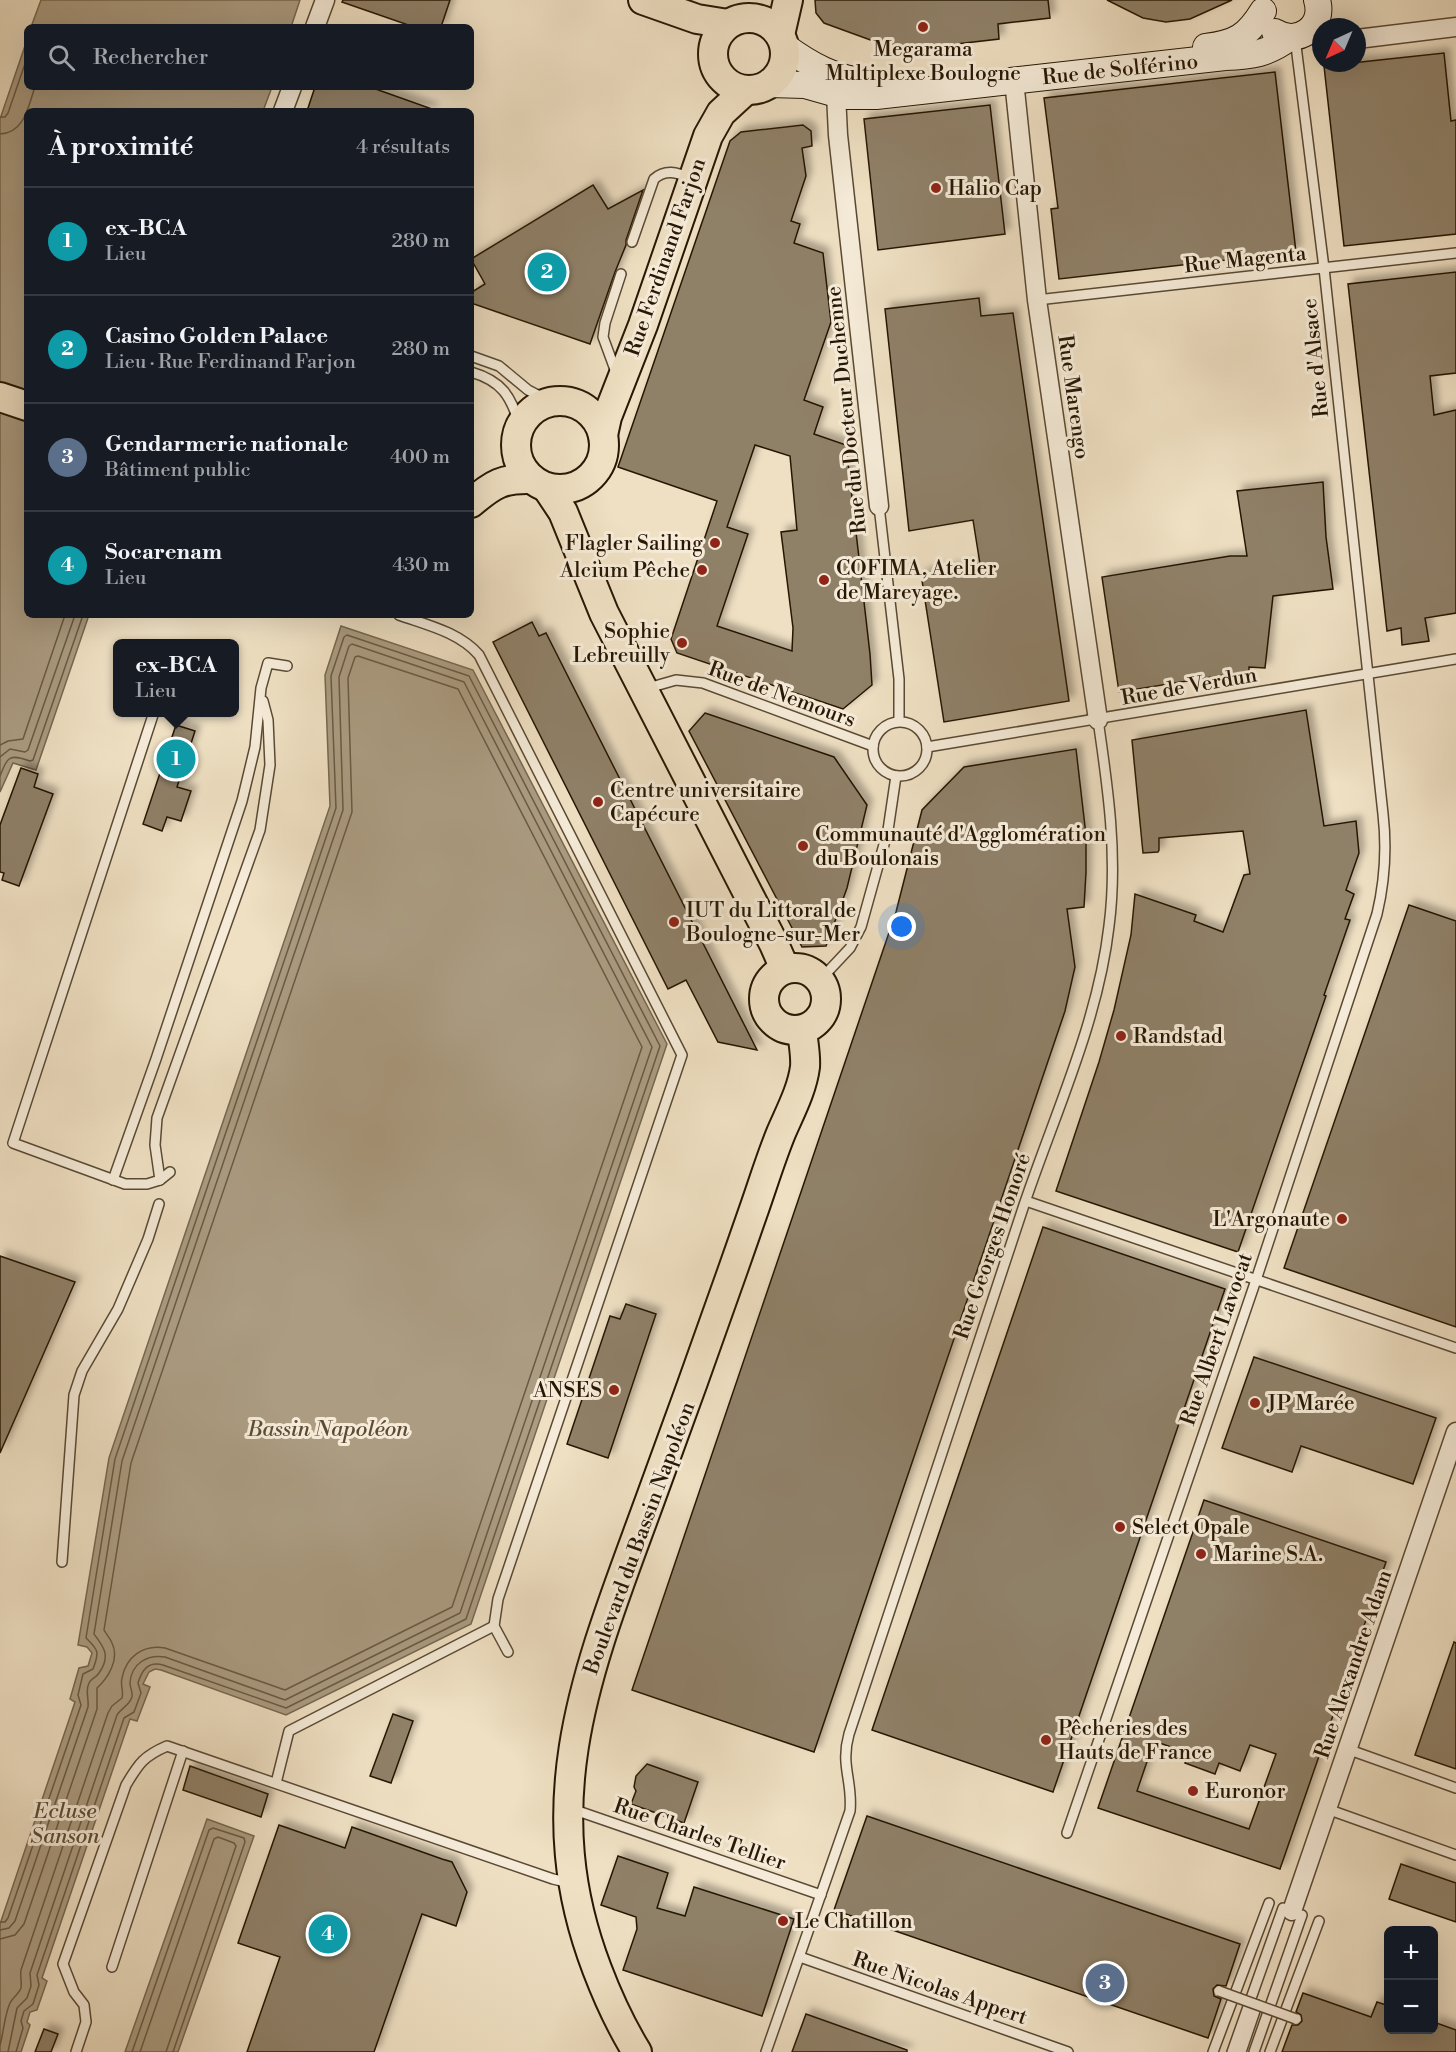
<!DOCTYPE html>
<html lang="fr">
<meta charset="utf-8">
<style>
:root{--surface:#171b24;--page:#20242c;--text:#f1f3f6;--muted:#9ea1a6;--line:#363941;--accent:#ea580c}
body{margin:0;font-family:"Libre Bodoni",serif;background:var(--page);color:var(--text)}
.controls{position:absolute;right:18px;bottom:18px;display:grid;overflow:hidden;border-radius:9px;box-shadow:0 6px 24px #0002}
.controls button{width:54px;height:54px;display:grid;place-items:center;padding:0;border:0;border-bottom:2px solid var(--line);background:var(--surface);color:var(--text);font:30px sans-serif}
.compass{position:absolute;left:1312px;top:18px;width:54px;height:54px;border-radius:50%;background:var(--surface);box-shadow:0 6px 24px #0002;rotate:224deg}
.you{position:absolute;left:902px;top:927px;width:21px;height:21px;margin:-15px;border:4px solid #fff;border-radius:50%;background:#1a73e8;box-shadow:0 0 0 9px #1a73e833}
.badge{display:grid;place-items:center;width:39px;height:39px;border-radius:50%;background:var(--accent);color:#fff;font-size:20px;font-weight:700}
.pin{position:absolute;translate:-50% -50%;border:3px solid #fff;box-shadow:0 2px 6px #0006}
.popup{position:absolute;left:113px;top:639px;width:126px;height:78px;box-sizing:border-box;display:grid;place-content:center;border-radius:9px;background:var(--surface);filter:drop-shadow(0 2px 4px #0005);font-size:20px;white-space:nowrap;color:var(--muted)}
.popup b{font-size:22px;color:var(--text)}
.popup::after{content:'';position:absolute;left:50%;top:100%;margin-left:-12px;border:12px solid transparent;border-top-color:var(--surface)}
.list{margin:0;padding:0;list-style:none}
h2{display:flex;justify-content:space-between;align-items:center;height:78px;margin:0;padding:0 24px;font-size:26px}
h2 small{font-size:20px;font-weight:400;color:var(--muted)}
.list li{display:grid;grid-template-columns:39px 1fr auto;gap:18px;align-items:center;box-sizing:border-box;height:108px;padding:0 24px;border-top:2px solid var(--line)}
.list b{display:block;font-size:22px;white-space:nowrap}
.list p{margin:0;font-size:20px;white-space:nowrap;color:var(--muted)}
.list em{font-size:20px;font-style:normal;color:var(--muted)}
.icon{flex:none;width:33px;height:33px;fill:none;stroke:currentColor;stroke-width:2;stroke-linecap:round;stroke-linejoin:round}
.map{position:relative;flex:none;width:1456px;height:2052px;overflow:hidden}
.search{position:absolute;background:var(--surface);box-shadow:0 6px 24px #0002;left:24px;top:24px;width:450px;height:66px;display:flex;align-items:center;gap:15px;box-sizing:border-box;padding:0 21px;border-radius:9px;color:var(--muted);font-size:22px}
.panel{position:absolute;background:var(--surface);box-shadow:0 6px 24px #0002;left:24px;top:108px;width:450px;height:510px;border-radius:9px}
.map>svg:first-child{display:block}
.water{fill:#ab9c82;stroke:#766750;stroke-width:1.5}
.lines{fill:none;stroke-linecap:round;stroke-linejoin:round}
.shore{stroke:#695a43;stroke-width:1.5}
.building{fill:#8f8067;stroke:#271704;stroke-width:1.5;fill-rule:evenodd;filter:url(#shadow)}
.service-casing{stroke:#594934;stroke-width:12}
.minor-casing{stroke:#594934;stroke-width:21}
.secondary-casing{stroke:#271704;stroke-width:28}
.primary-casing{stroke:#271704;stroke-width:32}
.service{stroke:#f5ebd8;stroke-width:9}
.minor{stroke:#f5ebd8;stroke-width:18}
.secondary{stroke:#f5ebd8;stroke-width:26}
.primary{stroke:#efe0c3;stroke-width:28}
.service-bridge-casing{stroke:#594934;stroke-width:12;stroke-linecap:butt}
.service-bridge{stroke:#f5ebd8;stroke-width:9}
.poi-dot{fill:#8f2418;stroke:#f5ebd8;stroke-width:2}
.labels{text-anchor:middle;stroke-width:6;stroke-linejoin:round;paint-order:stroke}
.poi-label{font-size:21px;fill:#271704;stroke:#f5ebd8;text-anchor:start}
.street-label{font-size:21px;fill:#271704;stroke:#f5ebd8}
.water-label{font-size:22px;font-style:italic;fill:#5c4c36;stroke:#f5ebd8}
</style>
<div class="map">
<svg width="1456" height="2052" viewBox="0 0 1456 2052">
<defs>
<filter id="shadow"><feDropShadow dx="5.5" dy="-5.5" stdDeviation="3" flood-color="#0004"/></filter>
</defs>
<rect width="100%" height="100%" fill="#efe0c3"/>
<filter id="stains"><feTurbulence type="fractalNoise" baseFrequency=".00333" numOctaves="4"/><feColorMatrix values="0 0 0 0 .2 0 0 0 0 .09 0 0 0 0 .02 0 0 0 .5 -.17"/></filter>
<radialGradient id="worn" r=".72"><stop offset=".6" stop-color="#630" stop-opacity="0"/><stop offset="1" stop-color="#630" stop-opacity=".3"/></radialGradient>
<g class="water">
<path d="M41,0H300L291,27H31Z"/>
<path d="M27,40V87H272L263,111H27V615H89L36,770L13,763L0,792V119Z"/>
<path d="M341,626L473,670L667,1044L471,1624L286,1715L161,1670L155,1669L149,1672L143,1684L150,1687L137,1721L130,1719L42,1978L47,1981L37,2010L30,2012L27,2022L30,2025L21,2052H0V1924L75,1702L70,1699L79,1668L88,1666L92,1653L87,1647L78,1645L109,1458L330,806L325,675Z"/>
<path d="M207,1819L254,1836L178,2052H125Z"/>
</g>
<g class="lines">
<g class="shore">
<path d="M0,117H5L8,113L27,58"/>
<path d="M0,134C25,133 28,106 35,87"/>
<path d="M0,745L8,741L23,739L65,615"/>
<path d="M0,757L10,749L25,752L28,750L75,615"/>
<path d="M0,776C8,756 9,754 30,761L33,760L83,615"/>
<path d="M0,1922H5L8,1918L81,1705L78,1695L83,1674L93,1669C100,1651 98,1650 86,1638L115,1459L336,808L331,676L344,637L347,635L469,676L660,1046L466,1619L286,1708L163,1665C148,1661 142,1670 138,1683L141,1693L134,1712L124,1718L37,1975L39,1985L33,2004L24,2011L21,2021L23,2028L16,2052"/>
<path d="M0,1930L9,1928L15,1921L88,1707C89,1698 85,1691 89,1683C91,1678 96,1678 99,1673C111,1656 104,1647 94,1634L122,1461L343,810L339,677L349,646L352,644L464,682L652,1047L460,1613L285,1700L165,1657C147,1654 131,1664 130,1683C130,1689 133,1691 132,1697C129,1706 122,1707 117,1715L30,1973L31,1986L27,1998L17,2008L8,2052"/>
<path d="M0,1939L15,1935L24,1924L97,1709V1688C108,1678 120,1659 112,1643C110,1638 106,1634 104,1630L131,1463L352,812L348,678L355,657L358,656L458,689L642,1047L452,1607L285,1690L165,1648C143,1644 126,1657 122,1678C120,1686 124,1691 122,1698L112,1706L108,1713L21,1970C20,1976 22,1983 21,1988C19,1994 12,1998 10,2003C4,2017 4,2031 0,2045"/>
<path d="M132,2052L209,1830L213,1828L244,1838L245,1842L173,2052"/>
<path d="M140,2052L214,1839L218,1837L234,1843L236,1846L166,2052"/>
</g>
</g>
<g class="building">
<path d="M343,0H450L441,27H414L342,2Z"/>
<path d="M815,0H1048L1050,18L998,24L999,39L922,48L906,53L824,23L816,13Z"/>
<path d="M1107,0H1232L1190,19L1166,22L1143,18Z"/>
<path d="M1444,53L1451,121L1456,120V234L1344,246L1324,66Z"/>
<path d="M1275,72L1296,252L1059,279L1051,209L1058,208L1044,98Z"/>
<path d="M315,87H370L432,109V111H307Z"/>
<path d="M990,105L1005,234L878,250L864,119Z"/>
<path d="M803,125L811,131L812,146L802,148L806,176L791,221L800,224L794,243L823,253L831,322L804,400L823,407L814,434L846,445L870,654L872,685L843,709L677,653L671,639L717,501L618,467L730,141L741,132ZM755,445L790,456L797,530L781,532L793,628L792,651L717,626L748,534L727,527Z"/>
<path d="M593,185L608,209L643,190L626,240V245L615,272L590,344L471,303L472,292L485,284L471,259Z"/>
<path d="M1456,272V373L1430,376L1434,415L1456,410V613L1425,618L1429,641L1402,645L1401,628L1387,631L1348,284Z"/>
<path d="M979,298L981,316L1013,313L1069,701L944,722L921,574L980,564L973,520L909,531L885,309Z"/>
<path d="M1323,482L1326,537L1333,589L1273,596L1265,668L1249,667V671L1119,692L1102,577L1230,556H1247L1237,491Z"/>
<path d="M532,622L539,636L546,633L757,1050L718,1042L686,980L668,989L493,642Z"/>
<path d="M1306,710L1324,826L1356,821L1359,853L1346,890L1354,894L1345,919L1350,920L1324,995L1326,996L1238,1252L1056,1191L1099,1062L1114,1010L1131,935L1135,894L1196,915L1194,921L1223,932L1244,875L1250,874L1243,831L1159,838V850L1158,852L1143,853L1132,740Z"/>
<path d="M705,713L834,757L867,805L847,888L826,946L802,947L689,731Z"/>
<path d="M176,725L195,731L177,787L191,791L181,821L167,817L162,831L143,824Z"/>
<path d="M1076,749L1086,835V872L1084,907L1067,909L1075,967L1065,1011L814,1752L632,1690L896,912L922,810L964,767Z"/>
<path d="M21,768L38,774L34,787L53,794L19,886L2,880L4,873L0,872V825Z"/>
<path d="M1409,905L1456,921V1327L1284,1268Z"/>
<path d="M1043,1227L1225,1289L1053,1792L872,1730Z"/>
<path d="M0,1256L75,1282L0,1453Z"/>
<path d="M626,1304L656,1314L608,1458L567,1444L610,1316L620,1319Z"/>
<path d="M1254,1357L1436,1418L1413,1484L1301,1446L1292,1472L1222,1448Z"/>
<path d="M1204,1500L1386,1562L1280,1869L1098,1808ZM1154,1741L1188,1753L1185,1763L1215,1774L1219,1763L1240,1771L1250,1745L1276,1754L1249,1829L1137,1791Z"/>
<path d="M1454,1642L1456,1643V1769L1415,1755Z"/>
<path d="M393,1714L413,1721L391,1783L370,1776Z"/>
<path d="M647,1764L698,1782L684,1823L631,1804L636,1791L634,1787L636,1776Z"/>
<path d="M190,1766L268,1794L261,1817L183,1790Z"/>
<path d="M867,1816L1240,1944L1226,1986L1217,1985L1213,1989L1214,1996L1221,1999L1208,2038L834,1910Z"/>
<path d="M279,1825L345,1848L352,1827L442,1859L452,1862L467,1892L456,1926L422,1914L374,2052H247L280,1957L238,1943Z"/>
<path d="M618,1856L668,1873L657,1908L685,1916L694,1887L794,1919L762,2016L623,1970L637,1929L636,1917L601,1905Z"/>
<path d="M1401,1864L1456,1883V1922L1389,1899Z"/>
<path d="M1303,1993L1371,2017L1377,2002L1389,2006V2030H1434V2022L1456,2030V2052H1282L1292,2025H1298L1302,2021L1301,2015L1296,2012Z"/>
<path d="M806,2014L907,2050V2052H792Z"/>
<path d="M44,2029L58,2034L51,2052H35Z"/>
</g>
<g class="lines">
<g class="service-casing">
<g id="service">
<path d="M632,242L654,179C665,169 677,172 690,178"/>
<path d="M1037,300L1456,253"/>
<path d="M471,356L499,366L528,390L551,402"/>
<path d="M471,372C502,381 511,396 520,426"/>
<path d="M617,375L603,337L605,323L621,274"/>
<path d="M879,506L899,679V721"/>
<path d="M399,615C427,625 459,632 479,655L682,1055L498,1599L494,1626L508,1652"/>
<path d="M648,688L676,680L703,683L873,746"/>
<path d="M154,712L13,1143L125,1184H147L160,1180L170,1172"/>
<circle cx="900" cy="749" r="27"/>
<path d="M927,747L1456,659"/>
<path d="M820,980L850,948L861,927L888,830L896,776"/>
<path d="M113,1180L156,1059L242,801L255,747L261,688L268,663L287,666"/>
<path d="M160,1180L155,1145L157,1118L260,830L270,765L268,720L263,701"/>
<path d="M1026,1201L1456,1348"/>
<path d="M62,1562L74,1395L82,1371L118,1309L148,1239L159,1204"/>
<path d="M1347,1749L1456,1788"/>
<path d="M276,1783L289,1731L494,1626"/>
<path d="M572,1809L821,1895"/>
<path d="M1327,1809L1456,1855"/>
<path d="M1067,1833L1256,1280L1377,914C1385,880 1387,849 1383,814L1324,268L1295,38"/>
<path d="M800,1957L1068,2052"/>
<path d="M112,1967L183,1751"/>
<path d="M76,2052L86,2022L84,2005L74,1992L63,1964L126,1785C139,1763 144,1756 167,1746L553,1879L570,1883"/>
<path d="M766,2052L850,1811C853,1781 840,1766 849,1734C908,1557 966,1381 1024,1205C1055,1113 1098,1022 1109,926C1118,857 1108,788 1098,720"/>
<path d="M1213,2052L1269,1903"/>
<path d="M1232,2052L1283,1908"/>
<path d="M1241,2052L1257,2005"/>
<path d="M1254,2052L1302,1915"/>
<path d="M1270,2052L1319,1921"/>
</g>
</g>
<g class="minor-casing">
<g id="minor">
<path d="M315,27L325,0"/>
<path d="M1357,39L1456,27"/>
<path d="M1012,80L1015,90L1037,300L1098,720"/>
<path d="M836,94L838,135L879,506"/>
<path d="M283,111L292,87"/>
<path d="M1292,1911L1456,1432"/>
</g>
</g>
<g class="secondary-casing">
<g id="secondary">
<path d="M1275,32C1298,46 1325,27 1317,0"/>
<path d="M784,46C809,64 837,81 868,81"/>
<path d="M1206,47C1236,43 1247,37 1263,11"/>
<path d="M769,84L805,85L844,96H876L1225,57C1252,56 1267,54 1289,38"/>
</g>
</g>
<g class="primary-casing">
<g id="primary">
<path d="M643,0L697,19L728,24"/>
<circle cx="749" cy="54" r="36"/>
<path d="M780,35L788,0"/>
<path d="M0,397L27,406"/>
<circle cx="560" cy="445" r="44"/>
<path d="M603,435L607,417L643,325L708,136L721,113L746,90"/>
<path d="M547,488L563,512L604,613L774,944L785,969"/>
<path d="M471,503C493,484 503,478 532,479"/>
<circle cx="795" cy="999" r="31"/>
<path d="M637,2052C621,2026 608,1998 597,1969C531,1797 591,1662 650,1500C685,1405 719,1310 752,1215C762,1187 770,1160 781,1133C790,1112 802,1090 805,1067C806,1055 803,1042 802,1030"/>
</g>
</g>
<use href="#service" class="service"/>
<use href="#minor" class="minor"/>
<use href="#secondary" class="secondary"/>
<use href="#primary" class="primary"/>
<g class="service-bridge-casing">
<path id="service-bridge" d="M1219,1991L1296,2019"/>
</g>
<use href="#service-bridge" class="service-bridge"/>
</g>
<g class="poi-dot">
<circle cx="923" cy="27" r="6"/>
<circle cx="936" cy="188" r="6"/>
<circle cx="715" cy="543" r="6"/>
<circle cx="702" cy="570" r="6"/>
<circle cx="824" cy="580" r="6"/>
<circle cx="682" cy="643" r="6"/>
<circle cx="598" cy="802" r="6"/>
<circle cx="803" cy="846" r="6"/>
<circle cx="674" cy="922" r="6"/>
<circle cx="1121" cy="1036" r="6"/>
<circle cx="1342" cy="1219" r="6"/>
<circle cx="614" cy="1390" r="6"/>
<circle cx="1255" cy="1403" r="6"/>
<circle cx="1120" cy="1527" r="6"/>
<circle cx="1201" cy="1554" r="6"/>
<circle cx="1046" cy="1740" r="6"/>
<circle cx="1193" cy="1791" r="6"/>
<circle cx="783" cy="1921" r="6"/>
</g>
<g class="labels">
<g class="poi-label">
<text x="923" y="56" text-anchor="middle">Megarama<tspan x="923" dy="24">Multiplexe Boulogne</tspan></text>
<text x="948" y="195">Halio Cap</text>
<text x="703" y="550" text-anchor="end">Flagler Sailing</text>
<text x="836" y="575">COFIMA, Atelier<tspan x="836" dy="24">de Mareyage.</tspan></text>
<text x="690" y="577" text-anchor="end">Alcium Pêche</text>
<text x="670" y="638" text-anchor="end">Sophie<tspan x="670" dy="24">Lebreuilly</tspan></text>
<text x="610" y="797">Centre universitaire<tspan x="610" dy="24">Capécure</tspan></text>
<text x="815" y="841">Communauté d'Agglomération<tspan x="815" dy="24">du Boulonais</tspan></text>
<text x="686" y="917">IUT du Littoral de<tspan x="686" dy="24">Boulogne-sur-Mer</tspan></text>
<text x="1133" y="1043">Randstad</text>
<text x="1330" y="1226" text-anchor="end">L'Argonaute</text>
<text x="602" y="1397" text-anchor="end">ANSES</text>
<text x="1267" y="1410">JP Marée</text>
<text x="1132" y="1534">Select Opale</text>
<text x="1213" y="1561">Marine S.A.</text>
<text x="1058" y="1735">Pêcheries des<tspan x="1058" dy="24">Hauts de France</tspan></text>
<text x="1205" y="1798">Euronor</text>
<text x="795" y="1928">Le Chatillon</text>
</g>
<g class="street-label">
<text transform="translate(1120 69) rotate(-6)" y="7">Rue de Solférino</text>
<text transform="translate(665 257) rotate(-71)" y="7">Rue Ferdinand Farjon</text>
<text transform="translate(1245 259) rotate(-6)" y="7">Rue Magenta</text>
<text transform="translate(1315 358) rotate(-96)" y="7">Rue d'Alsace</text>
<text transform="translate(1074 397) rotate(82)" y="7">Rue Marengo</text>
<text transform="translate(846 410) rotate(-96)" y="7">Rue du Docteur Duchenne</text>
<text transform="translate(1189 686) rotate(-10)" y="7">Rue de Verdun</text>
<text transform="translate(782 694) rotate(20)" y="7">Rue de Nemours</text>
<text transform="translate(992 1246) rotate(-71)" y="7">Rue Georges Honoré</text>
<text transform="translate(1216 1339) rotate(-71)" y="7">Rue Albert Lavocat</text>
<text transform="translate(639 1538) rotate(-70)" y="7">Boulevard du Bassin Napoléon</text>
<text transform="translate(1353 1664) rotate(-71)" y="7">Rue Alexandre Adam</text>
<text transform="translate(700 1834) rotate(19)" y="7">Rue Charles Tellier</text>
<text transform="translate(940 1988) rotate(19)" y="7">Rue Nicolas Appert</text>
</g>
<g class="water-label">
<text x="328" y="1436">Bassin Napoléon</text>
<text x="65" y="1818">Ecluse<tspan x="65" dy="25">Sanson</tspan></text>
</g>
</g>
<rect width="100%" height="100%" filter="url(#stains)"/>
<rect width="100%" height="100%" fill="url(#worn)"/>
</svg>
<div class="controls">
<button>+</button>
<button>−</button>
</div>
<svg class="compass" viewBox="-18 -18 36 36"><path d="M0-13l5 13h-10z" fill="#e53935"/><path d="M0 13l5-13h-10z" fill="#9ea1a6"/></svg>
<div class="you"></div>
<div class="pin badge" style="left:176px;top:759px;background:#0f9aa8">1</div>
<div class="popup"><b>ex-BCA</b>Lieu</div>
<div class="pin badge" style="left:547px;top:272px;background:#0f9aa8">2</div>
<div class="pin badge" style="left:1105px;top:1983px;background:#5c6f8a">3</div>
<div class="pin badge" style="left:328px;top:1934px;background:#0f9aa8">4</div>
<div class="search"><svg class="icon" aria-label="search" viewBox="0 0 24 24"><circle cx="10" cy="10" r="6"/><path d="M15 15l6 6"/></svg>Rechercher</div>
<section class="panel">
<h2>À proximité<small>4 résultats</small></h2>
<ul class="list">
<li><span class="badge" style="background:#0f9aa8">1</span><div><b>ex-BCA</b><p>Lieu</p></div><em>280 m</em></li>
<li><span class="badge" style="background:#0f9aa8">2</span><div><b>Casino Golden Palace</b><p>Lieu · Rue Ferdinand Farjon</p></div><em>280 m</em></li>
<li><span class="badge" style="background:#5c6f8a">3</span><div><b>Gendarmerie nationale</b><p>Bâtiment public</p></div><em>400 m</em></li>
<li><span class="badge" style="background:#0f9aa8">4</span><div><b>Socarenam</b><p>Lieu</p></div><em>430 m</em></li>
</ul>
</section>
</div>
